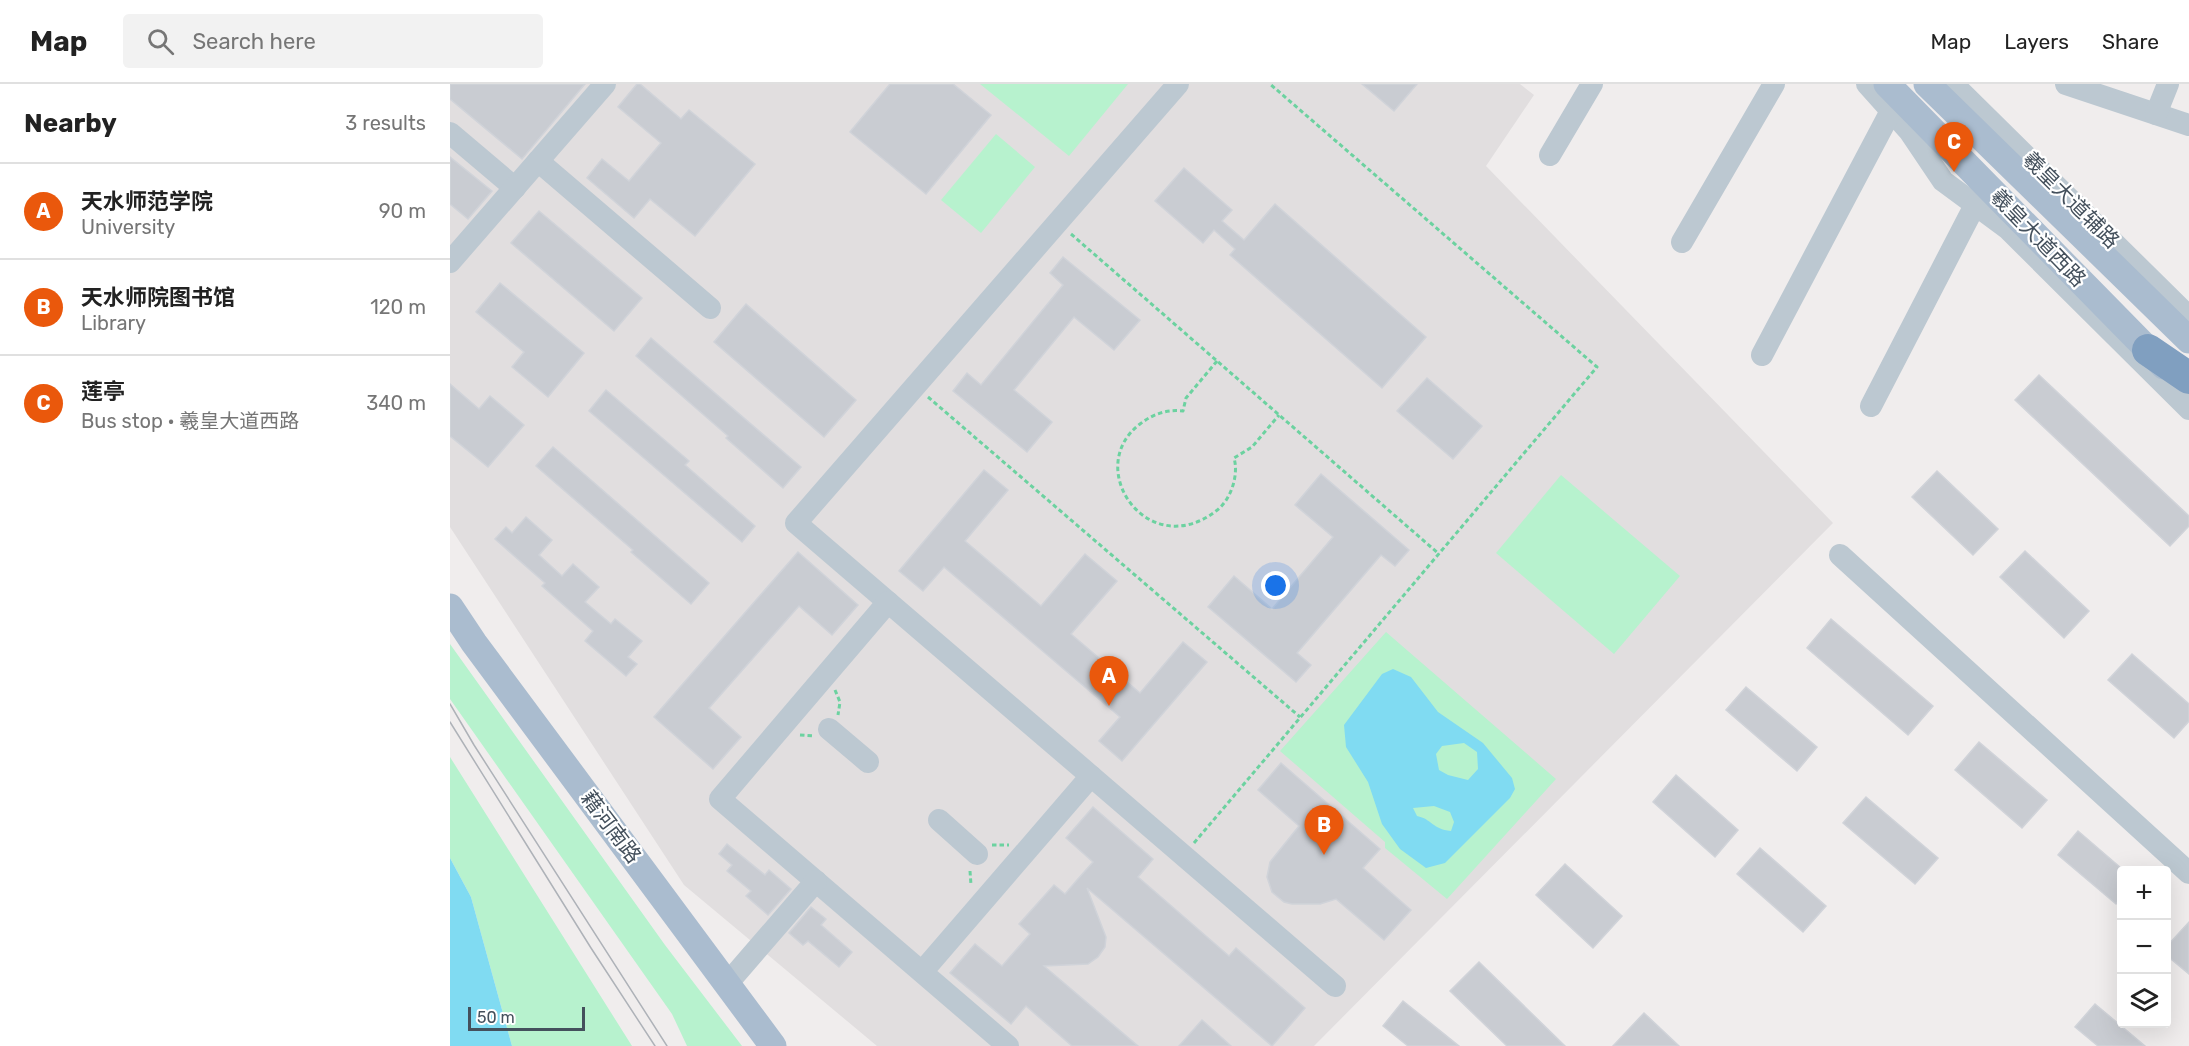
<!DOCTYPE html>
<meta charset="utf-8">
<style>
:root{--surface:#fff;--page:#f2f2f2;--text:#222;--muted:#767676;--line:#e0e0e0;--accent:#ea580c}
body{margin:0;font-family:Rubik,"Noto Sans SC",sans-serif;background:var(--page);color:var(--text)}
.controls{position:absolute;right:18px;bottom:18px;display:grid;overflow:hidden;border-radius:6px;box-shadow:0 6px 24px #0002}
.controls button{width:54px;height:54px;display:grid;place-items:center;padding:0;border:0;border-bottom:2px solid var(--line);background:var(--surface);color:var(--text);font:30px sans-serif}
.scale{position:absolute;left:18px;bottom:15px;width:117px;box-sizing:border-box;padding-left:6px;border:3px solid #44505c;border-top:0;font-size:16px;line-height:21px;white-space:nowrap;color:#44505c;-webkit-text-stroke:4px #fff;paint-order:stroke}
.you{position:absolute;left:826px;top:502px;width:21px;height:21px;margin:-15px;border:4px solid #fff;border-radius:50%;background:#1a73e8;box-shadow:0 0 0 9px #1a73e833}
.badge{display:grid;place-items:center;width:39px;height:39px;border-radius:50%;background:var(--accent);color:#fff;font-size:20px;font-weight:700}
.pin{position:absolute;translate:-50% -50px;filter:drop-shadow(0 2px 3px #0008)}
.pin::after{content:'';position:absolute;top:32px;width:21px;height:18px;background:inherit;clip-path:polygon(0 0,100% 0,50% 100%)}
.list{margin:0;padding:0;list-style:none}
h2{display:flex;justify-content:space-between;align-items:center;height:78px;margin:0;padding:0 24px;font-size:26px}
h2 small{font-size:20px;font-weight:400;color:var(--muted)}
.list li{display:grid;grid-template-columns:39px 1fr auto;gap:18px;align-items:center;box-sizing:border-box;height:96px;padding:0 24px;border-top:2px solid var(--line)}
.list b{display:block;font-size:22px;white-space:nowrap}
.list p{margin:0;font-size:20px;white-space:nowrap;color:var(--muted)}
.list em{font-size:20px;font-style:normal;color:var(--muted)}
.icon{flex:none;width:33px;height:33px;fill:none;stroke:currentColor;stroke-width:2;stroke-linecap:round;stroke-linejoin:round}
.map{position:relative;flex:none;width:1739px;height:962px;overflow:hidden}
header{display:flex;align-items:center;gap:36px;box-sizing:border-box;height:84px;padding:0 30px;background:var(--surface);border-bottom:2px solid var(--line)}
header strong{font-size:28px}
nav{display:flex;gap:33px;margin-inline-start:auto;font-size:21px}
.search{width:420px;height:54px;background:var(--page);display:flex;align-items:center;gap:15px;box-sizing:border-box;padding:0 21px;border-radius:6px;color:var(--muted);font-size:22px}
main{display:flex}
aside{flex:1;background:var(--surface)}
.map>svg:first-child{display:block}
.education{fill:#e1dedf}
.green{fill:#b7f2ce}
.water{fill:#80dbf2;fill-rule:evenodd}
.building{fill:#c9ccd2;stroke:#d0d3d9;stroke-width:1.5}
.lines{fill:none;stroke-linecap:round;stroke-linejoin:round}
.path{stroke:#6cd2a0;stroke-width:3;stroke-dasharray:4.5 3;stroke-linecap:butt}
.minor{stroke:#bcc8d1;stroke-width:22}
.major{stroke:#aabccf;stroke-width:27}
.highway{stroke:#809fc0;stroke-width:32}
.tram{stroke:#aeb2b8;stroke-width:1.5}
.labels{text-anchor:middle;stroke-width:4.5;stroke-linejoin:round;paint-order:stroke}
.street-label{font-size:21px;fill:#44505c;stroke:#fff}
</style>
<header>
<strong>Map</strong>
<div class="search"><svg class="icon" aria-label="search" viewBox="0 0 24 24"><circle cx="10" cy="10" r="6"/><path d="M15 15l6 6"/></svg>Search here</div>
<nav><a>Map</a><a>Layers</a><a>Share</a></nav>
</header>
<main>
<aside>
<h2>Nearby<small>3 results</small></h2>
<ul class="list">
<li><span class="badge">A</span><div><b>天水师范学院</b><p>University</p></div><em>90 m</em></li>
<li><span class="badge">B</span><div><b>天水师院图书馆</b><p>Library</p></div><em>120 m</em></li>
<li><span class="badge">C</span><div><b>莲亭</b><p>Bus stop · 羲皇大道西路</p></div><em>340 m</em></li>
</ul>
</aside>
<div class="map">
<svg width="1739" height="962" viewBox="0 0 1739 962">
<rect width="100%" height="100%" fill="#f0eded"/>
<path class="education" d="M0,0H1070L1084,11L1036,82L1383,439L864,962H427L234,801L0,443Z"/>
<g class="green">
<path d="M530,0H678L619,72Z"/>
<path d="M546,50L585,83L531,149L491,116Z"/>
<path d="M1111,391L1230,492L1164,570L1046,469Z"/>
<path d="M936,548L1106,695L997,815L935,764V758L830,667Z"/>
<path d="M0,560L215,861L292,962H237L222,930L0,615Z"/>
<path d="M0,673L182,962H62L21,813L0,774Z"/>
</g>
<g class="water">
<path d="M943,585L961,593L988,628L1033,659L1062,694L1065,705L1060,714L995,779L976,784L950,765L932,740L918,698L896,663L894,641L932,590ZM1014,659L1027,668L1028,685L1018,696L998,691L989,686L986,670L992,662ZM984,722L1000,728L1004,738L1001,747C982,745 982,735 967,732L963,724Z"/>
<path d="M0,774L21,813L62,962H0Z"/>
</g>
<g class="building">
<path d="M0,0H135L72,75L0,15Z"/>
<path d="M187,0H190L231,35L239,26L305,80L245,152L200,115L184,134L137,94L152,75L179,97L211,59L168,23Z"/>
<path d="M440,0H503L541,31L476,110L400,48Z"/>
<path d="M912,0H967L944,27Z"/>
<path d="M0,73L42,107L18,135L0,120Z"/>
<path d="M734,84L782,126L772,137L794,156L825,120L976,253L932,304L780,171L785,165L764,146L753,159L705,117Z"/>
<path d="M89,127L192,214L164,247L61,159Z"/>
<path d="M613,173L690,236L664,266L624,233L564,306L602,338L577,368L503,307L517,289L531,301L613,201L600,189Z"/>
<path d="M50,199L134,269L98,313L62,283L74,268L26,228Z"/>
<path d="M296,220L406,316L374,353L264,258Z"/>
<path d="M201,254L351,383L333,404L276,354L278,352L186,272Z"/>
<path d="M1589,291L1739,432V442L1720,462L1565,316Z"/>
<path d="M977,294L1032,342L1003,375L947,327Z"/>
<path d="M0,300L29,325L40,312L74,341L38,383L0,352Z"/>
<path d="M156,306L239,377L235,381L305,442L292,458L139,327Z"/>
<path d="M103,363L259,499L241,520L181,468L183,466L86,382Z"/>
<path d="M534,386L558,406L515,457L591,522L635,470L667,497L621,550L690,609L733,558L757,578L672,677L649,657L670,633L494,483L473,507L449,487Z"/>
<path d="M1487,387L1548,445L1523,471L1462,413Z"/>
<path d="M871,390L959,466L945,482L931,471L847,569L861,581L846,598L758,523L784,492L822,525L883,453L845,421Z"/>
<path d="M76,433L102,456L89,471L112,492L123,480L149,503L135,518L161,540L165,535L192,557L178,573L187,580L176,592L135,557L143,547L92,502L95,499L45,455L56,443L62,449Z"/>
<path d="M1575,467L1639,527L1614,554L1550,493Z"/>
<path d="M348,468L408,521L382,551L349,522L259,624L291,653L263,685L204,633Z"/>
<path d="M1381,535L1483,622L1458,651L1357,564Z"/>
<path d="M1682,570L1739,620V637L1724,654L1658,596Z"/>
<path d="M1296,603L1367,663L1347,687L1276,626Z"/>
<path d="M1529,658L1597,716L1572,744L1505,686Z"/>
<path d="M831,679L930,765L913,784L961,826L934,856L886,815L870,820H842L834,818L822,808L817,793L820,778L849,742L808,706Z"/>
<path d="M1226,691L1288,746L1265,773L1203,718Z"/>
<path d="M1416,713L1488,774L1465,800L1393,739Z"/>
<path d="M643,723L703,775L688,793L779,872L786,864L855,924L822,962L637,804L656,853L655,863L648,873L638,880L594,882L688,962H622L576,922L561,940L500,889L525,860L552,882L580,850L569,840L604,801L615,810L627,796L643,778L616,754Z"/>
<path d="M1628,747L1671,784V813L1666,820L1608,771Z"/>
<path d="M277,760L315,791L319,786L341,805L318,831L296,812L301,807L277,787L282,781L269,770Z"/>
<path d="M1310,764L1376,822L1353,848L1287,790Z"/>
<path d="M1115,780L1172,832L1143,864L1086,811Z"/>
<path d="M361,823L376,835L371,841L402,868L389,883L358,857L353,861L339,849Z"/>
<path d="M1739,838V890L1716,871V863Z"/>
<path d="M1029,878L1115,962H1057L1000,907Z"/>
<path d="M953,917L1009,962H958L933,942Z"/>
<path d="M1645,920L1695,962H1648L1625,943Z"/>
<path d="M1194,929L1229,962H1163Z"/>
<path d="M752,936L781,962H729Z"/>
</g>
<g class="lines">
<g class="path">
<path d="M621,150L989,470"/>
<path d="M767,277L736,314L733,327C717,325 703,330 690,340C632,384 698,479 766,427C781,416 789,391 784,374L802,363L829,331"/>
<path d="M478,313L850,633"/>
<path d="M385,606L390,618L388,631"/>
<path d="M350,651L364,652"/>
<path d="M744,759L1147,283L820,0"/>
<path d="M542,761H559"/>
<path d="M520,787L521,801"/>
</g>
<g class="minor">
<path d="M1417,0L1460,48L1493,97L1558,145L1739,325"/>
<path d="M1503,0L1739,233"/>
<path d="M1616,0L1739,41"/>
<path d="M1706,30L1718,0"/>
<path d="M0,49L65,104"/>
<path d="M1100,71L1142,0"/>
<path d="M88,77L260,224"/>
<path d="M1232,158L1324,0"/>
<path d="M0,178L155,0"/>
<path d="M1312,271L1441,27"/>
<path d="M1421,322L1525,121"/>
<path d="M1390,471L1739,789"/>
<path d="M438,518L346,439L728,0"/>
<path d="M379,645L418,678"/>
<path d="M641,692L885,902"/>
<path d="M489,736L527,770"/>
<path d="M472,888L641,692L438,518L270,715C366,797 462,880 558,962"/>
<path d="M277,900L366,797"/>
</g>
<g class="major">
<path d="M1437,0L1714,282"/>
<path d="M1477,0L1739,256"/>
<path d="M0,523L24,559L323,962"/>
</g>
<path class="highway" d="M1698,266L1739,294"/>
<g class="tram">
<path d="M0,620L24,661L217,962"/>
<path d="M0,638L141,864L205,962"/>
</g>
</g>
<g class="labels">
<g class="street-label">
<text transform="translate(1621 116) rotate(45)" y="7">羲皇大道辅路</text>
<text transform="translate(1588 154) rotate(46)" y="7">羲皇大道西路</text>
<text transform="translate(161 743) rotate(53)" y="7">藉河南路</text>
</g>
</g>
</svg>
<div class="controls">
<button>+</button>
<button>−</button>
<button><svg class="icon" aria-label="layers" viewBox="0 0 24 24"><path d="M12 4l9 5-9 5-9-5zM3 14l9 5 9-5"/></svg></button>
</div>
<div class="scale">50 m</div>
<div class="you"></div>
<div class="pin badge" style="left:659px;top:622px">A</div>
<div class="pin badge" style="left:874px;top:771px">B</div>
<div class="pin badge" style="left:1504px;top:88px">C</div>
</div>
</main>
